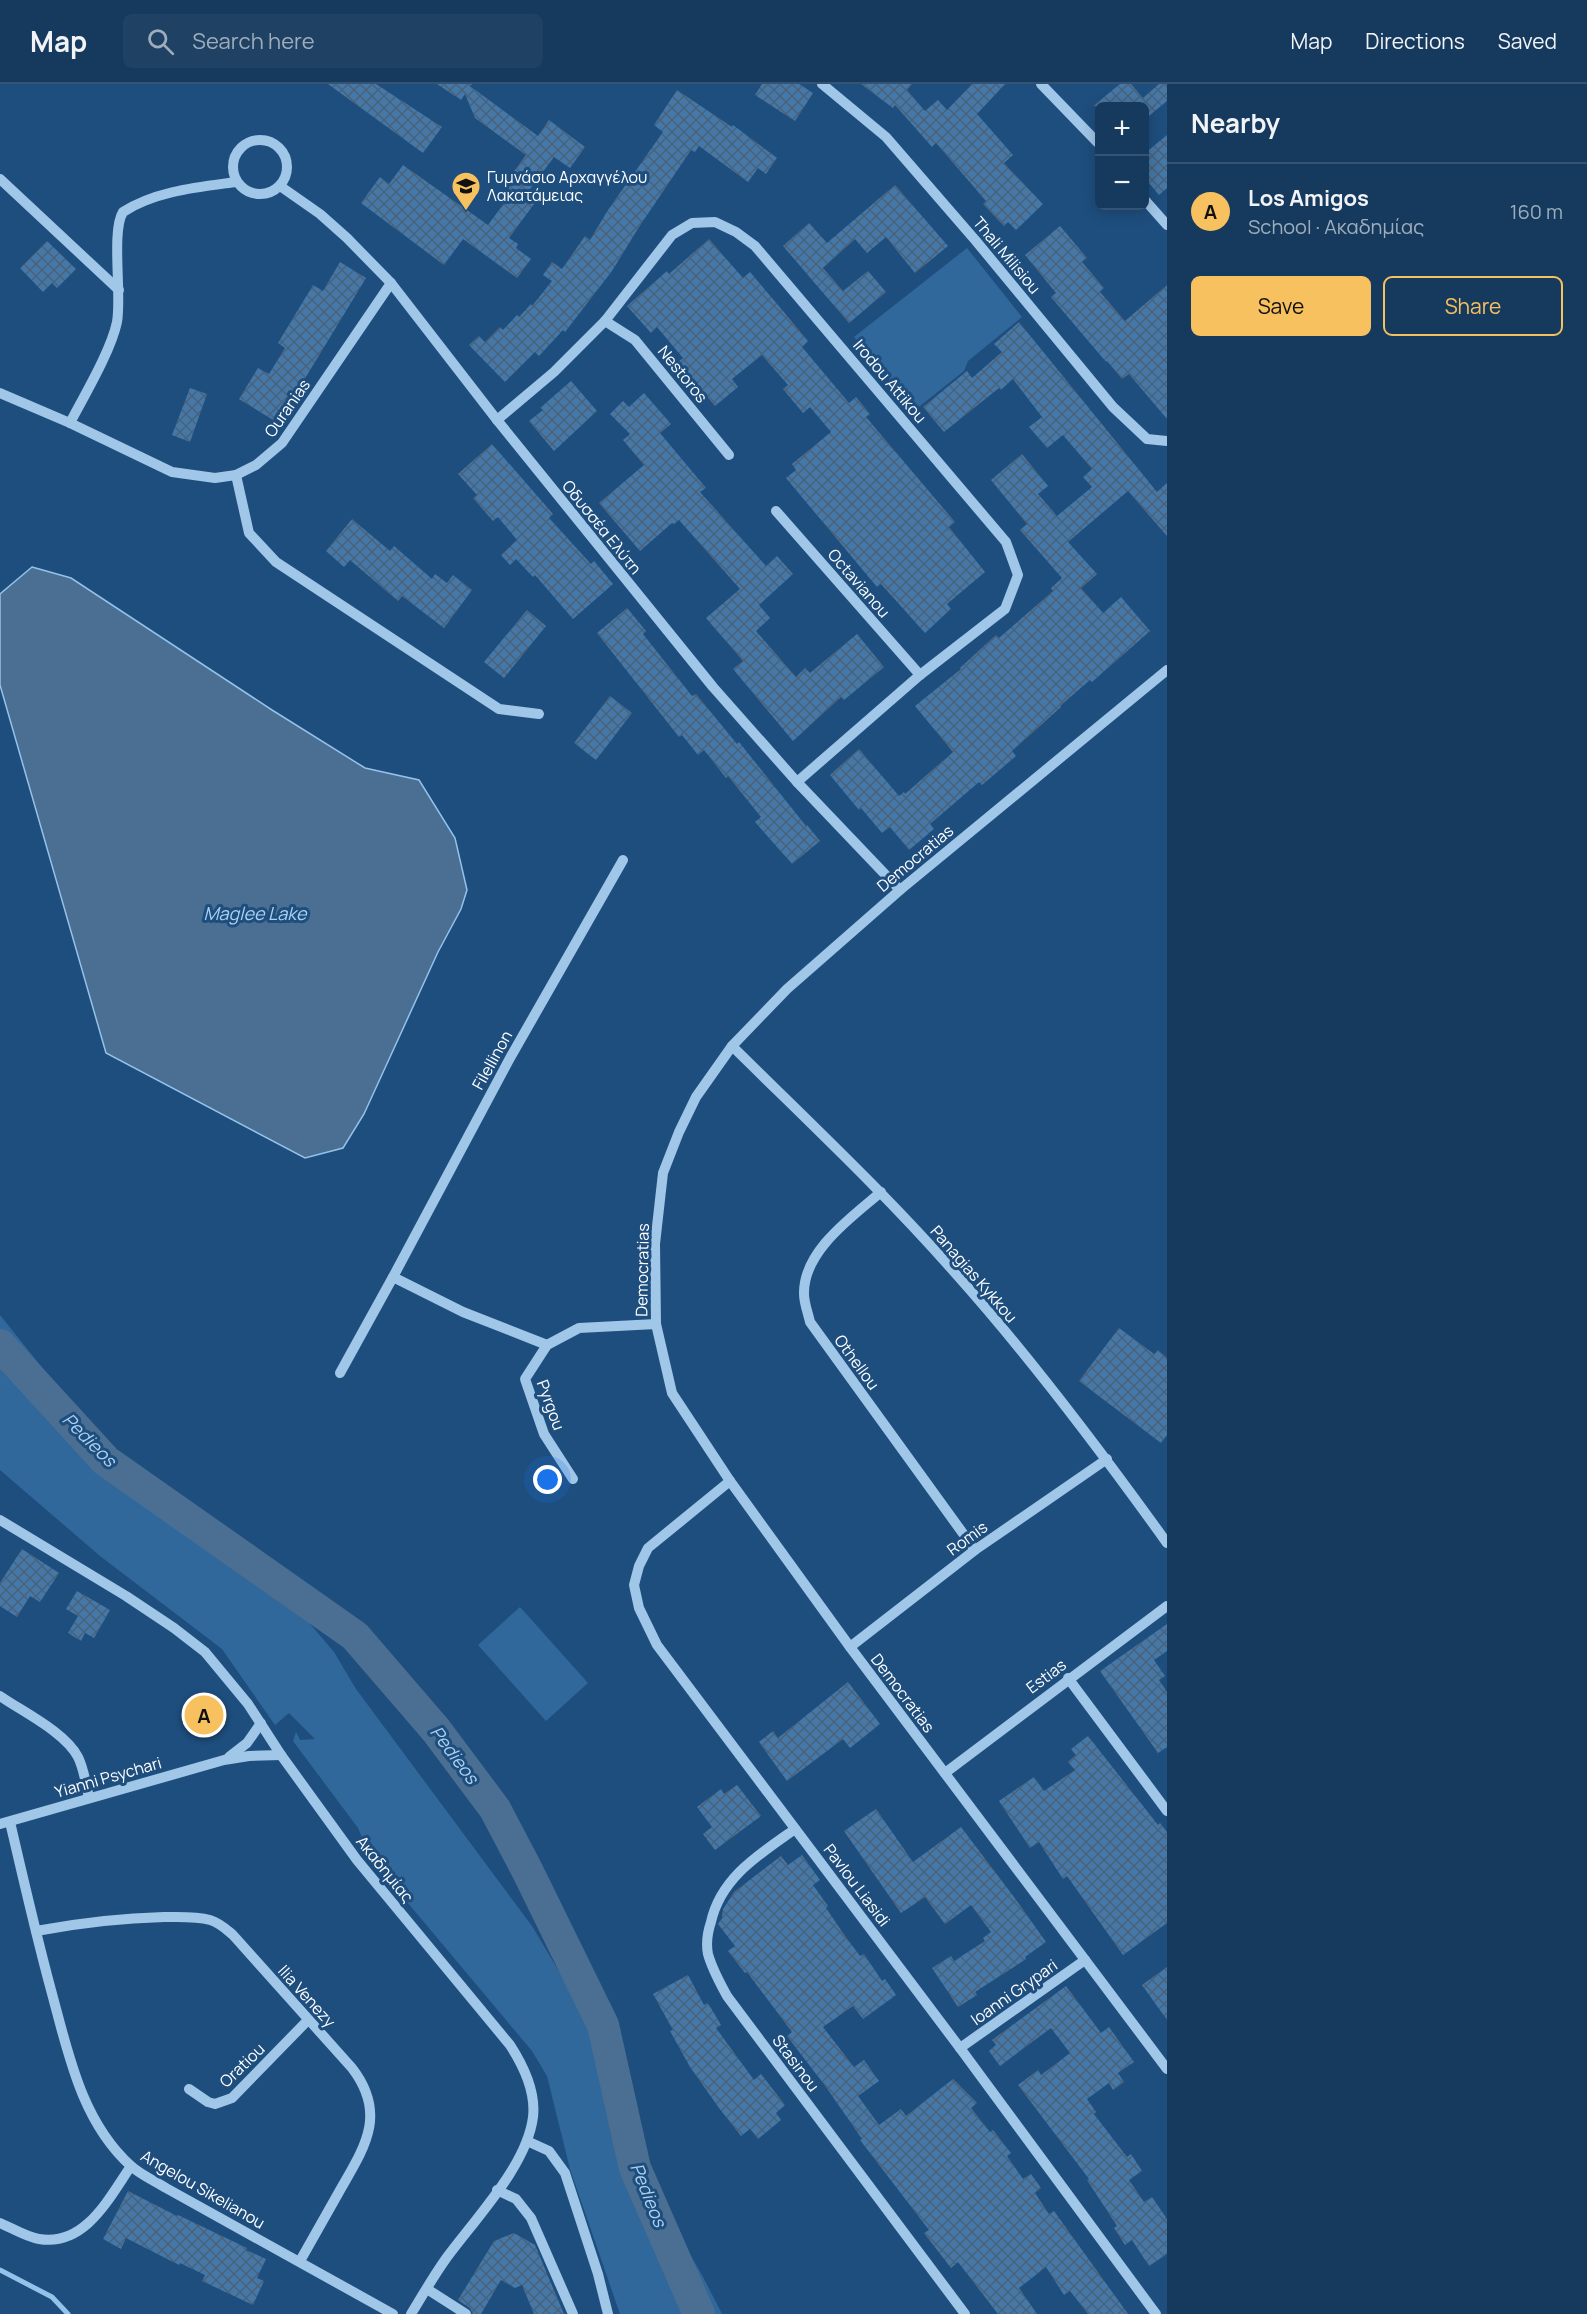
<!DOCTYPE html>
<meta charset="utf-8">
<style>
:root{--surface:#163a5e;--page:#1f4164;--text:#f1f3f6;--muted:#9eadbc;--line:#355473;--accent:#f7c15f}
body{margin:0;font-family:Manrope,sans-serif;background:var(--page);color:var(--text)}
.controls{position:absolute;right:18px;top:18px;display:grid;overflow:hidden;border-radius:9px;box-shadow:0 3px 15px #0003}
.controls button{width:54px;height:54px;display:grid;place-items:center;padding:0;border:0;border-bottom:2px solid var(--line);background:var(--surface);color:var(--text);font:30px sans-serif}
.you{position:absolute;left:548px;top:1396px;width:21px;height:21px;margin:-15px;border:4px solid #fff;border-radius:50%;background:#1a73e8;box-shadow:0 0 0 9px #1a73e833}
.badge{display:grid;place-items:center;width:39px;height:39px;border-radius:50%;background:var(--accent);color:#111;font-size:20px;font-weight:700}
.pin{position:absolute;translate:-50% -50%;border:3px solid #fff;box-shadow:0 2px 6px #0006}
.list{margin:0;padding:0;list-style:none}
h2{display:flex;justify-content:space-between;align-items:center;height:78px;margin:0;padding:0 24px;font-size:26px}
h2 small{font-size:20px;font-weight:400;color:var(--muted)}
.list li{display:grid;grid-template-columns:39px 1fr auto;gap:18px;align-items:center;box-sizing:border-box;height:96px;padding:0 24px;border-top:2px solid var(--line)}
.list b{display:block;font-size:22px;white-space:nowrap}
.list p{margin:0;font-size:20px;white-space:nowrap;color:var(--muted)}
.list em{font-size:20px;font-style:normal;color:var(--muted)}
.actions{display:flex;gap:12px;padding:18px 24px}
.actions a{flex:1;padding:14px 0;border:2px solid var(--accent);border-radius:9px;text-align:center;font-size:21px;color:var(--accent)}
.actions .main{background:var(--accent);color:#111}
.icon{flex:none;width:33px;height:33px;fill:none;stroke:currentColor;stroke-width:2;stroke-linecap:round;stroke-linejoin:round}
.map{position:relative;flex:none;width:1167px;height:2230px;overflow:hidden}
header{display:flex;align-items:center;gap:36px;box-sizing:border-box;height:84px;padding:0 30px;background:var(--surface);border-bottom:2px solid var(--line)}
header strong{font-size:28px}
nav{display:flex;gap:33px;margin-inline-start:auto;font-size:21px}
.search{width:420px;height:54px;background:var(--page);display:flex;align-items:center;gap:15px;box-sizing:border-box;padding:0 21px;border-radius:9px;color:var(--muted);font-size:22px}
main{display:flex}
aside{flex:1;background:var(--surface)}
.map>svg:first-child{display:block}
.park{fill:#30689c}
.water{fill:#4b6f92;stroke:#94c2ea;stroke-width:1.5}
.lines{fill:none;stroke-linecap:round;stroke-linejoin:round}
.stream{stroke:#94c2ea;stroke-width:5}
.river{stroke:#4b6f92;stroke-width:32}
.building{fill:url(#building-cross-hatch)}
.minor{stroke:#a0c6e8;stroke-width:10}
.labels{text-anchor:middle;stroke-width:6;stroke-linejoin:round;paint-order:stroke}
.poi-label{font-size:16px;fill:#fff;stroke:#1e4e7e;text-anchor:start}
.street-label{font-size:16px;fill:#fff;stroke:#1e4e7e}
.water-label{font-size:18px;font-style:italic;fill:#acd0f0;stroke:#1e4e7e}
</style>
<header>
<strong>Map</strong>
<div class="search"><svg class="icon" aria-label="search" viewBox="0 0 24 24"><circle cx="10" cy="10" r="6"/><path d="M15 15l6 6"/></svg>Search here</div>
<nav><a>Map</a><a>Directions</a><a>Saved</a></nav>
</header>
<main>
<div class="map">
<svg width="1167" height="2230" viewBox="0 0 1167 2230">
<defs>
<pattern id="building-cross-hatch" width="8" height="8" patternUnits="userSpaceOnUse" patternTransform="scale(1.5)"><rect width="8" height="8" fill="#4678a7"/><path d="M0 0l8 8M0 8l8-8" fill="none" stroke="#49627a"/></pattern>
</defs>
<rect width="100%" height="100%" fill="#1e4e7e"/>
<g class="park">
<path d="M967,164L1022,233L968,277L964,287L915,326L854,253Z"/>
<path d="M0,1231L136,1401L253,1496L305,1534L334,1568L356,1605L532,1842L591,1941L636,2078L702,2191L722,2230H620L570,2085L547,1992L532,1967L371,1775L358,1744L293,1657L296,1648L300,1656L315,1655L289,1629L275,1641L222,1565L100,1472L0,1386Z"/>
<path d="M520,1523L588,1599L546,1637L478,1561Z"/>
</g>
<path class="water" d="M32,483L71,494L272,626L365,684L419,696L455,754L467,806L461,825L438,868L364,1030L343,1064L305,1074L106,969L0,601V510Z"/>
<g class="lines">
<path class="stream" d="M0,2186L52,2213L68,2230"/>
<path class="river" d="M0,1261L106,1377L355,1552L436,1646L495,1725L528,1788L603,1941L635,2084L699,2230"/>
</g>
<g class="building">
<path d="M328,0H376L442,43L423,69Z"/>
<path d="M437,0H472L470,2L538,52L549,36L585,63L570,84L554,73L524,113L534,120L509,154L518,160L516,164L531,175L517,194L463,155L444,181L361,119L380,93L389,100L403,81L488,141L510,111L506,98L526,71L475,34L465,10L461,16Z"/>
<path d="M762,0H799L813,9L795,37L755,11Z"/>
<path d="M861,0H912L907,6L925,27L938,16L947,26L972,0H1005L977,30L1013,71L1004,79L1043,120L1016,146L1008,138L1004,142L983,120L986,117L936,59L932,63L895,21L893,24Z"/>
<path d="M1120,0H1131L1143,14L1159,0H1167V17L1144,36V22H1093Z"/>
<path d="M677,6L732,43L733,41L777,74L766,90L758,84L748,98L699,62L695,68L691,66L639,143L612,187L565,248L563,246L539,272L535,268L505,298L469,261L479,252L485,258L500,243L503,246L517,231L519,233L531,220L532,222L552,197L543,191L552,178L562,185L585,152L590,156L608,126L663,48L654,41Z"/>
<path d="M1167,51V104L1159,111L1144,93V70Z"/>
<path d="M895,101L948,162L915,189L886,153L867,169L855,155L823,184L843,207L868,187L886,208L849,239L783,162L809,139L827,159Z"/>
<path d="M1060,142L1087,174L1082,178L1104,204L1100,208L1125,237L1167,201V335L1129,290L1122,295L1107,277L1106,278L1051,213L1056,209L1025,171Z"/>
<path d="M709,155L743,194L750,188L783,227L808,257L802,263L849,319L856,313L870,330L866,333L955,438L949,443L985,488L947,520L951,525L925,549L881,500L877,503L786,394L796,386L792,380L831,348L810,323L803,329L783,305L788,301L762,271L732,295L738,303L715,322L678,278L683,274L657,243L651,249L627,222L667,187L669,190Z"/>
<path d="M47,157L76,185L57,204L52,199L43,208L20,184Z"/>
<path d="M340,178L366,194L278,339L239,315L258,284L269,290L285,264L278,259L313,201L323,207Z"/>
<path d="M1019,238L1157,408L1167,399V452L1128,407L1068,458L1097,490L1081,504L1103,529L1121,513L1150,547L1092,598L1090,596L1060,622L1061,623L1012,667L1016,672L982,701L979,698L930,740L934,745L909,766L890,743L882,749L861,724L859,726L830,691L859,665L899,712L904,708L905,710L953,668L915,622L961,585L960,584L996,551L999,554L1053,507L1051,504L1062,494L1020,446L1027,440L991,396L1022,370L1048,402L1038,410L1057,432L1092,403L1083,393L1092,385L1063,351L1047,364L1029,343L1042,333L1013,295L1001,306L999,304L944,348L923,323L967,287L972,294L1002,268L994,260Z"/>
<path d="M571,297L597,327L554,367L529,337L543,326L540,324Z"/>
<path d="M190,304L207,310L190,358L172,351Z"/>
<path d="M644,309L671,340L660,349L706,404L700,408L766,482L777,472L793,490L759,521L770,534L756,547L796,593L805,584L810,589L857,550L884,583L844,616L841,613L793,657L733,585L743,577L706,534L740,505L679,436L674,440L672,439L640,467L599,419L644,381L623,356L630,350L610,330L623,317L629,323Z"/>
<path d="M492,360L553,430L549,434L591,480L594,477L613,500L573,535L535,491L533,493L516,475L510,481L501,471L517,456L498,433L493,437L473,414L477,411L458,390Z"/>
<path d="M352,435L390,467L394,462L432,495L435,490L447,499L453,491L472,506L444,544L402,512L398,517L350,476L344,483L326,467Z"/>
<path d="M627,524L646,547L643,550L692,612L696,610L737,660L739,658L806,742L807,741L820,757L792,780L755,738L761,733L728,692L726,694L704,666L698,671L682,651L679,653L597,549Z"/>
<path d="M527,526L546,542L504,594L484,578Z"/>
<path d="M610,612L632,629L596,676L574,659Z"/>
<path d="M1119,1244L1154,1270L1158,1266L1167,1274V1351L1161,1359L1079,1297Z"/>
<path d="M22,1465L59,1489L40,1518L30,1512L17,1533L0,1522V1499Z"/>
<path d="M77,1507L110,1526L94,1554L85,1549L81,1557L68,1549L78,1532L66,1525Z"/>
<path d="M1167,1540V1567L1154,1576L1165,1592L1159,1596L1167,1608V1663L1158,1669L1100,1587Z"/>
<path d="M848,1598L880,1640L850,1664L843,1655L787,1697L759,1658L773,1647L778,1654Z"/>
<path d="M1088,1652L1158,1741L1160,1739L1167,1748V1839L1123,1871L1067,1792L1063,1795L1039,1758L1030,1764L999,1717L1034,1693L1044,1707L1075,1686L1068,1678L1076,1671L1071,1665Z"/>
<path d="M737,1701L761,1732L715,1766L703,1750L712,1743L697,1723L721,1705L724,1710Z"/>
<path d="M876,1725L913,1778L961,1743L1014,1813L1046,1858L1025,1873L1026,1875L975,1908L977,1911L958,1923L932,1884L951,1872L954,1877L985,1857L983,1854L991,1848L971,1821L945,1840L925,1813L901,1829L844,1747Z"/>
<path d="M802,1771L820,1796L813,1801L828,1822L826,1824L843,1849L860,1872L864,1870L882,1897L885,1895L896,1911L863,1935L853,1922L823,1943L854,1983L864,1976L879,1997L858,2012L879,2041L901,2025L906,2032L953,1995L977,2019L971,2024L990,2048L993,2046L1011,2069L1007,2072L1023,2095L1031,2090L1041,2104L1035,2109L1049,2130L1054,2127L1128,2230H1088L1070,2207L1064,2211L1046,2183L1019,2204L1037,2230H998L958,2178L951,2184L924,2149L929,2146L860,2056L862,2055L826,2003L787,1952L792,1948L747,1888L745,1889L728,1867L735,1862L718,1840L722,1834L723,1825L734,1808L781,1772L788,1781Z"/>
<path d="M1167,1883V1936L1142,1901Z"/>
<path d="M688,1891L704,1921L708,1919L721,1941L716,1944L754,1996L761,1990L785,2021L776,2029L781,2036L758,2055L750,2045L741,2052L719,2024L690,1983L670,1947L673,1946L653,1910Z"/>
<path d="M1066,1902L1101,1949L1109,1943L1134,1978L1118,1989L1124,1998L1113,2006L1109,1999L1087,2015L1096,2028L1094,2030L1127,2073L1131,2070L1142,2087L1129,2096L1144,2118L1152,2113L1167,2135V2170L1149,2182L1132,2156L1125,2161L1114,2144L1117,2142L1087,2096L1089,2095L1018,2001L1038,1986L1041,1991L1070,1969L1051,1944L1000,1982L989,1967L996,1961L992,1956Z"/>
<path d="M128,2107L177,2132L178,2131L247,2164L246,2166L266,2175L257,2194L264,2197L253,2221L202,2197L205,2191L180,2179L179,2181L126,2154L121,2165L103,2155Z"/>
<path d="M514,2149L535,2161L564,2230H534L522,2201L515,2204L501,2196L481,2230H473L470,2224L458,2216L494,2157Z"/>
</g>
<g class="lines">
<g class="minor">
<path d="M822,0L886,53L976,157L1113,323L1147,355L1167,357"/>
<path d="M1041,0L1097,58"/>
<circle cx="260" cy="83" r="27"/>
<path d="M0,95L119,206"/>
<path d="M280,102L320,130L347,154L391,199L497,336L713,603L797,698L900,806"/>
<path d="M1144,115L1167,141"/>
<path d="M605,237L635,256L729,371"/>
<path d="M0,309L70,339L172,388L215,394L236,391L256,381L282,359L391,199"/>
<path d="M497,336L554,288L605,237L672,151L692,139L715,138L736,148L755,162L1006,458L1018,491L1005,525L920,591L797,698"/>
<path d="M70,339C84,312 111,267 117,238C122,211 111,147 123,128C155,107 199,103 236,98"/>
<path d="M236,391L249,449L276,478L499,625L539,630"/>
<path d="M776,427L920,591"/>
<path d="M1167,586L900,806L787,905L732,962L696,1013L679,1048L663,1089L655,1160L656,1240L672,1309L730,1397L850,1563L1167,1985"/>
<path d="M732,962C808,1037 886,1110 956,1190C1032,1275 1101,1367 1167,1459"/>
<path d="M881,1108C852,1133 803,1167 804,1210C804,1219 808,1229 810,1238L975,1466"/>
<path d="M547,1261L463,1228L393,1193L510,974L623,776"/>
<path d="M340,1289L393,1193"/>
<path d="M573,1395L544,1350L525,1295L547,1261L579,1244L656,1240"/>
<path d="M730,1397L648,1464L639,1482L634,1501L639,1524L657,1561L960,1964L1156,2230"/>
<path d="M0,1436L126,1512L174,1544L205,1568L248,1620L281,1671L357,1776L510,1961C523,1981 536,2007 533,2033C527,2082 474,2136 445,2176C433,2193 422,2212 411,2230"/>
<path d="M850,1563L975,1466L1107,1375"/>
<path d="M1068,1594L1167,1727"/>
<path d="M0,1612C23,1628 65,1648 78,1673C84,1685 86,1700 89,1714"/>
<path d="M229,1673L247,1659L261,1639"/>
<path d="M945,1689L1167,1522"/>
<path d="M10,1738C23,1794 36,1851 51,1906C68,1968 81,2037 131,2082C141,2091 155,2097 166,2104L393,2230"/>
<path d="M0,1740L224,1676L249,1672L281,1671"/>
<path d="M795,1745C760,1770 721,1793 711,1838C708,1847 706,1860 708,1870C712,1885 720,1899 727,1912L965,2230"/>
<path d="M36,1847C79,1839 120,1834 164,1833C179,1833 196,1832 210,1836C220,1839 226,1845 233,1851L352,1984C388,2031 364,2064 339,2108C326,2131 313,2154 300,2177"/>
<path d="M960,1964L1085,1876"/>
<path d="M189,2005L208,2018L215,2020L232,2014L308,1936"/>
<path d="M527,2057L549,2067L565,2089L598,2190L608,2230"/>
<path d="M497,2106L516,2115L531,2134L573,2230"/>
<path d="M0,2139C12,2144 26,2153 39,2155C85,2163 109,2114 131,2082"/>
<path d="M427,2205L466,2230"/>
</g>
</g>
<defs>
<g id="school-pin" transform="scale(1.5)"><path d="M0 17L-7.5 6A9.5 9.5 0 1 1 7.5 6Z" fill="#f7c15f" stroke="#1e4e7e"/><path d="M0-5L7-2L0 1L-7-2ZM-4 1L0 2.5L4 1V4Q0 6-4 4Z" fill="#111"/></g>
</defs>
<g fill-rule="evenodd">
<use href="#school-pin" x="466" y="102"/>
</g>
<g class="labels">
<g class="poi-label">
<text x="487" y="99">Γυμνάσιο Αρχαγγέλου<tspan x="487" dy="18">Λακατάμειας</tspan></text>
</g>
<g class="street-label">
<text transform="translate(1007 171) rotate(50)" y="6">Thali Milisiou</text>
<text transform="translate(683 290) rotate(51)" y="6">Nestoros</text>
<text transform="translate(890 297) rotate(50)" y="6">Irodou Attikou</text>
<text transform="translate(287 324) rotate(-55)" y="6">Ouranias</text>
<text transform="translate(602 443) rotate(51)" y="6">Οδυσσέα Ελύτη</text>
<text transform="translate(859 499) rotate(49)" y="6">Octavianou</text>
<text transform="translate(915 774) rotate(-40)" y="6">Democratias</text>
<text transform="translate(492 976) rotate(-61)" y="6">Filellinon</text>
<text transform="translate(642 1186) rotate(-89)" y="6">Democratias</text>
<text transform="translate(974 1190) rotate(49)" y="6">Panagias Kykkou</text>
<text transform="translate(857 1278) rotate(54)" y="6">Othellou</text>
<text transform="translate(551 1321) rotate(70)" y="6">Pyrgou</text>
<text transform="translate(967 1454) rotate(-36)" y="6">Romis</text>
<text transform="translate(1046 1592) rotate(-37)" y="6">Estias</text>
<text transform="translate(903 1609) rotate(53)" y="6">Democratias</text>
<text transform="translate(108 1693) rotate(-16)" y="6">Yianni Psychari</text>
<text transform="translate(385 1785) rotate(51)" y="6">Ακαδημίας</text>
<text transform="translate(857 1801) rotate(53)" y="6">Pavlou Liasidi</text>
<text transform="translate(1014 1908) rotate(-35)" y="6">Ioanni Grypari</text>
<text transform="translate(307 1912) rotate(48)" y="6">Ilia Venezy</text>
<text transform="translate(796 1979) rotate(53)" y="6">Stasinou</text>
<text transform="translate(242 1981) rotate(-44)" y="6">Oratiou</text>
<text transform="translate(203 2105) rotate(30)" y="6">Angelou Sikelianou</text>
</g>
<g class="water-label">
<text x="255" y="836">Maglee Lake</text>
<text transform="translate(89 1356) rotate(45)" y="6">Pedieos</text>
<text transform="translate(454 1671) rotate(53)" y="6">Pedieos</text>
<text transform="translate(648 2111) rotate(68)" y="6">Pedieos</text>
</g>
</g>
</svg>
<div class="controls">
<button>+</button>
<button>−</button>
</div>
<div class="you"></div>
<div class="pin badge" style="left:204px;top:1631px">A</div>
</div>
<aside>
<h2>Nearby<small></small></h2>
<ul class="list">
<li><span class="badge">A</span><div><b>Los Amigos</b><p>School · Ακαδημίας</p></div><em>160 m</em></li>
</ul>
<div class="actions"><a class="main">Save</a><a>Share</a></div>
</aside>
</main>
